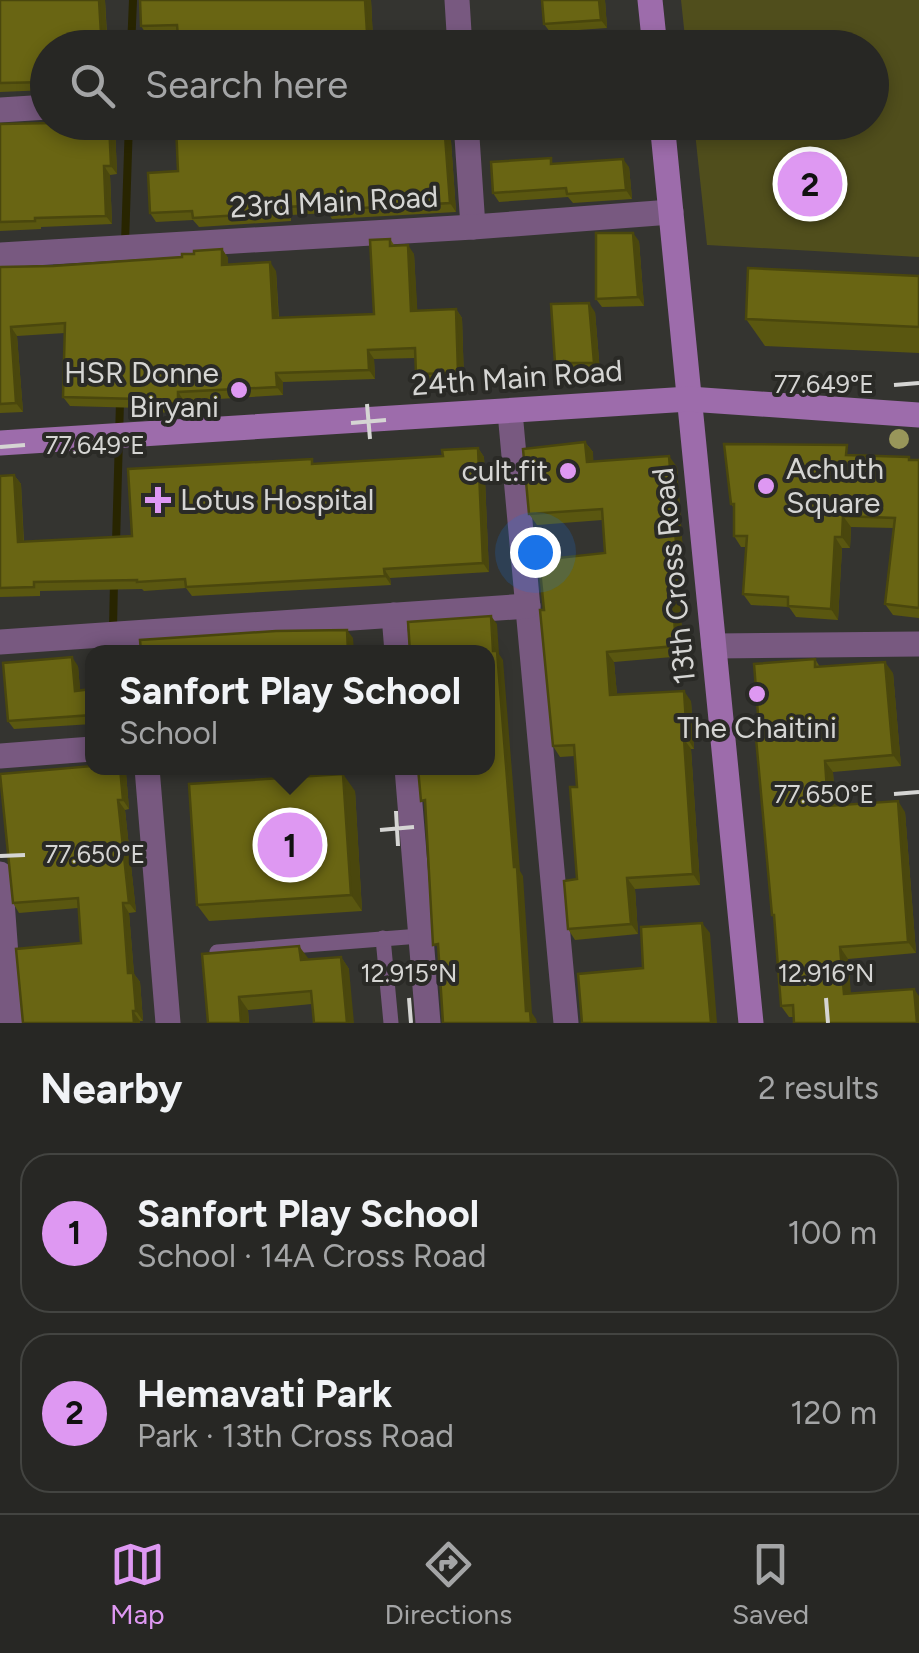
<!DOCTYPE html>
<meta charset="utf-8">
<style>
:root{--surface:#272724;--page:#333331;--text:#f1f3f6;--muted:#a4a5a6;--line:#434441;--accent:#de98f2}
body{margin:0;font-family:Figtree,sans-serif;background:var(--page);color:var(--text)}
.you{position:absolute;left:535px;top:552px;width:35px;height:35px;margin:-25px;border:8px solid #fff;border-radius:50%;background:#1a73e8;box-shadow:0 0 0 15px #1a73e833}
.badge{display:grid;place-items:center;width:65px;height:65px;border-radius:50%;background:var(--accent);color:#111;font-size:32px;font-weight:700}
.pin{position:absolute;translate:-50% -50%;border:5px solid #fff;box-shadow:0 2px 10px #0006}
.popup{position:absolute;left:85px;top:645px;width:410px;height:130px;box-sizing:border-box;display:grid;place-content:center;border-radius:20px;background:var(--surface);filter:drop-shadow(0 2px 8px #0005);font-size:32px;white-space:nowrap;color:var(--muted)}
.popup b{font-size:38px;color:var(--text)}
.popup::after{content:'';position:absolute;left:50%;top:100%;margin-left:-20px;border:20px solid transparent;border-top-color:var(--surface)}
.list{margin:0;padding:0;list-style:none}
h2{display:flex;justify-content:space-between;align-items:center;height:130px;margin:0;padding:0 40px;font-size:42px}
h2 small{font-size:32px;font-weight:400;color:var(--muted)}
.list li{display:grid;grid-template-columns:65px 1fr auto;gap:30px;align-items:center;box-sizing:border-box;height:160px;margin:0 20px 20px;padding:0 20px;border:2px solid var(--line);border-radius:30px}
.list b{display:block;font-size:38px;white-space:nowrap}
.list p{margin:0;font-size:32px;white-space:nowrap;color:var(--muted)}
.list em{font-size:32px;font-style:normal;color:var(--muted)}
.icon{flex:none;width:55px;height:55px;fill:none;stroke:currentColor;stroke-width:2;stroke-linecap:round;stroke-linejoin:round}
.map{position:relative;flex:none;width:919px;height:1023px;overflow:hidden}
.search{position:absolute;background:var(--surface);box-shadow:0 5px 15px #0003;left:30px;right:30px;top:30px;height:110px;display:flex;align-items:center;gap:25px;box-sizing:border-box;padding:0 35px;border-radius:55px;color:var(--muted);font-size:38px}
.sheet{height:490px;background:var(--surface)}
nav{display:flex;justify-content:space-around;align-items:center;box-sizing:border-box;height:140px;border-top:2px solid var(--line);background:var(--surface);font-size:28px;color:var(--muted)}
nav a{display:grid;justify-items:center;gap:5px}
nav .on{color:var(--accent)}
.map>svg:first-child{display:block}
.green{fill:#504e1c}
.lines{fill:none;stroke-linecap:round;stroke-linejoin:round}
.stream{stroke:#282500;stroke-width:8}
.lane{stroke:#785980;stroke-width:15}
.street{stroke:#785980;stroke-width:25}
.secondary{stroke:#9d6cab;stroke-width:25}
.tree{fill:#98965a}
.wall{fill:#5a5710}
.shaded-wall{fill:#4a470d}
.building{fill:#696513;stroke:#4a470d;stroke-width:2.5}
.ticks{fill:none;stroke:#d5d5d3;stroke-width:4}
.poi-dot{fill:#de98f2;stroke:#2a2a26;stroke-width:4}
.labels{text-anchor:middle;stroke-width:8;stroke-linejoin:round;paint-order:stroke}
.street-label{font-size:30px;fill:#d5d5d3;stroke:#2a2a26}
.poi-label{font-size:30px;fill:#d5d5d3;stroke:#2a2a26;text-anchor:end}
.ticks-label{font-size:25px;text-anchor:middle;fill:#d5d5d3;stroke:#2a2a26;stroke-width:8;stroke-linejoin:round;paint-order:stroke}
</style>
<div class="map">
<svg width="919" height="1023" viewBox="0 0 919 1023">
<rect width="100%" height="100%" fill="#343430"/>
<path class="green" d="M681,0H919V257L707,245L694,123L872,122V48L686,47Z"/>
<g class="lines">
<g class="stream">
<path d="M131,48L133,0"/>
<path d="M125,243L129,122"/>
<path d="M116,543L120,402"/>
<path d="M113,628L114,582"/>
</g>
<g class="lane">
<path d="M383,938L391,1023"/>
<path d="M217,952L420,936"/>
</g>
<g class="street">
<path d="M457,0L460,48"/>
<path d="M0,110L48,107"/>
<path d="M466,122L473,227"/>
<path d="M0,255L473,227L671,212"/>
<path d="M510,412L566,1023"/>
<path d="M394,615L397,652"/>
<path d="M0,642L528,606"/>
<path d="M714,646L919,644"/>
<path d="M0,756L92,749"/>
<path d="M147,768L168,1023"/>
<path d="M407,768L428,1023"/>
<path d="M0,874L11,1023"/>
</g>
<g class="secondary">
<path d="M650,0L655,48"/>
<path d="M662,122L751,1023"/>
<path d="M0,443L689,399L919,415"/>
</g>
</g>
<circle class="tree" cx="899" cy="439" r="10"/>
<g class="wall">
<path d="M0,0H105L107,34H109L115,42V48H48V90L0,92Z"/>
<path d="M140,0H371L373,40L178,34L147,35L141,26Z"/>
<path d="M542,0H605L607,28L550,32L544,24Z"/>
<path d="M490,122H554V124L494,128Z"/>
<path d="M0,124L115,127L117,174L110,175L112,224L41,227V229L0,231Z"/>
<path d="M450,127L456,212L332,219L328,213L291,215V221L199,227L193,220L156,222L150,213L178,171Z"/>
<path d="M555,163L629,167L632,199L573,203L568,197L499,202L493,193Z"/>
<path d="M390,239L395,246L414,254L417,311L456,309L462,318L464,382L422,383L416,374V358L374,359L375,379L283,382V395L184,401V412L144,413L141,408L70,406L63,397L65,333L17,336L23,412L0,413V267L53,266L182,257L222,249L228,258V265L276,271L279,318L374,314Z"/>
<path d="M639,241L644,306L602,307L596,299Z"/>
<path d="M919,276V353L765,346L746,319Z"/>
<path d="M595,312L600,372H561L555,363Z"/>
<path d="M585,442L593,452V461L677,467L683,553L676,554L684,656L614,662L617,695L691,701L694,749H691L700,885L635,889L638,934L575,940L568,929L577,879V787L575,756L560,757L553,746L544,610L605,553L602,520L537,525L529,514Z"/>
<path d="M478,448L484,457L489,572L390,578L391,585L192,596L186,588L144,591L142,589L40,591V596L0,597V476L14,475L21,484L24,542L132,536L315,464L443,456Z"/>
<path d="M854,455L919,460V618L893,615L885,604L894,528L851,527L850,548H842L838,620L796,617L789,607L751,605L743,594L746,547H741L734,536V508L731,504Z"/>
<path d="M815,659L820,667L893,673L901,766L833,772L835,806L905,812L916,953L848,959L794,1017H789L781,1006L774,918L772,915L759,727Z"/>
<path d="M78,666L80,690L92,689V724L14,729L8,721Z"/>
<path d="M126,773L129,809L125,810L136,912L129,913L134,974L140,982L143,1021H140V1023H23L81,943L78,908L19,913L13,903Z"/>
<path d="M355,791L362,911L209,921L197,905Z"/>
<path d="M202,954L308,959L341,957L349,969L312,1004L248,1010L249,1023H208Z"/>
</g>
<g class="shaded-wall">
<path d="M99,0H105L107,43L101,34Z"/>
<path d="M365,0H371L373,40L367,32Z"/>
<path d="M599,0H605L607,28L601,20Z"/>
<path d="M363,32L369,40V48H363Z"/>
<path d="M109,34L115,42V48H110Z"/>
<path d="M109,122H112L115,127L117,174L111,166Z"/>
<path d="M444,122H447L450,127L456,212L450,203Z"/>
<path d="M623,159L629,167L632,199L626,190Z"/>
<path d="M104,166L110,175L112,224L106,216Z"/>
<path d="M633,233L639,241L644,306L638,297Z"/>
<path d="M408,245L414,254L418,320L411,311Z"/>
<path d="M222,249L228,258V274L222,265Z"/>
<path d="M270,262L276,271L279,327L273,318Z"/>
<path d="M589,303L595,312L600,372L594,363Z"/>
<path d="M456,309L462,318L464,382L458,373Z"/>
<path d="M11,327L17,336L23,412L16,403Z"/>
<path d="M368,350L374,359L375,379L369,370Z"/>
<path d="M276,373L283,382V395L277,387Z"/>
<path d="M178,392L184,401V412L178,403Z"/>
<path d="M585,442L593,452L594,472L587,462Z"/>
<path d="M478,448L484,457L489,572L483,563Z"/>
<path d="M669,456L677,467L683,553L676,543Z"/>
<path d="M14,475L21,484L24,551L18,542Z"/>
<path d="M843,516L851,527L850,548L842,537Z"/>
<path d="M835,537L842,548L838,620L831,609Z"/>
<path d="M669,543L676,554L684,656L676,646Z"/>
<path d="M384,569L390,578L391,585L385,576Z"/>
<path d="M491,616L497,624L499,654L503,660L520,871L523,876L532,1013L536,1019L537,1023H531L526,1011Z"/>
<path d="M347,630L353,638L354,652H348Z"/>
<path d="M607,652L614,662L618,705L610,695Z"/>
<path d="M72,657L78,666L81,699L75,691Z"/>
<path d="M885,662L893,673L901,766L893,755Z"/>
<path d="M684,691L691,701L694,749L687,738Z"/>
<path d="M684,739L691,749L700,885L693,874Z"/>
<path d="M825,761L833,772L836,818L828,806Z"/>
<path d="M120,768H122L126,773L129,809L123,800Z"/>
<path d="M343,774L355,791L362,911L351,895Z"/>
<path d="M118,800L125,810L136,912L129,903Z"/>
<path d="M898,801L905,812L916,953L908,942Z"/>
<path d="M627,878L635,889L638,934L631,924Z"/>
<path d="M123,903L129,913L134,974L140,982L143,1021L136,1011L128,973Z"/>
<path d="M702,923L710,933L717,1023H711Z"/>
<path d="M299,946L308,958L309,973L301,960Z"/>
<path d="M840,947L848,959L852,1005L844,994Z"/>
<path d="M341,957L349,969L354,1023H347Z"/>
<path d="M914,989L919,996V1023H917Z"/>
<path d="M239,997L248,1010L249,1023H241Z"/>
<path d="M133,1011L140,1021V1023H134Z"/>
</g>
<g class="building">
<path d="M0,0H99L101,34H109L110,48H48V82L0,83Z"/>
<path d="M140,0H365L367,32H363V48H179L177,25L141,26Z"/>
<path d="M542,0H599L601,20L544,24Z"/>
<path d="M109,122L111,166H104L106,216L35,218V221L0,222V124Z"/>
<path d="M233,122H444L450,203L326,210V205L285,207V212L193,218L192,211L150,213L148,173L178,171L176,126Z"/>
<path d="M551,158V164L623,159L626,190L567,194L566,188L493,193L491,162Z"/>
<path d="M596,233H633L638,297L596,299Z"/>
<path d="M390,239V246L408,245L411,311L456,309L458,373L416,374L415,348L368,350L369,370L276,373L277,387L178,392V403L138,404V399L63,397L65,323L11,327L16,403L0,404V267L53,266L182,257V254H194V251L222,249V265L270,262L273,318L374,314L370,240Z"/>
<path d="M748,268L919,276V327L746,319Z"/>
<path d="M589,303L594,363H555L551,304Z"/>
<path d="M585,442L587,462L669,456L676,543H669L676,646L607,652L610,695L684,691L687,738L684,739L693,874L627,878L631,924L568,929L564,881L577,879L570,787H577L574,745L553,746L540,610H544L539,560L605,553L602,509L529,514L523,449Z"/>
<path d="M724,444L847,445L846,455L909,457V460H919V608L885,604L895,518L843,516L842,537H835L831,609L788,606V597L743,594L747,536H734V504H731Z"/>
<path d="M478,448L483,563L384,569L385,576L186,587L185,579L137,582V580L34,582V587L0,588V476L14,475L18,542L132,536L128,469L312,459V464L443,456L442,450Z"/>
<path d="M491,616L493,651H497L514,867H517L526,1011H530L531,1023H443L438,944L433,945L425,800L421,801L418,768H488V652H410L408,622Z"/>
<path d="M347,630L348,652H141L140,640L276,631Z"/>
<path d="M72,657L75,691L92,689V715L8,721L3,663Z"/>
<path d="M815,659V667L885,662L893,755L825,761L828,806L898,801L908,942L840,947L844,994L914,989L917,1023H794L793,1005L781,1006L774,915H772L755,727H759L754,664Z"/>
<path d="M92,766V768H120L123,800H118L129,903H123L128,973H133L136,1011H133L134,1023H23L16,949L81,943L78,898L13,903L0,774Z"/>
<path d="M343,774L351,895L197,905L189,784Z"/>
<path d="M702,923L711,1023H582L578,974L643,968L641,927Z"/>
<path d="M299,946L301,960L341,957L347,1023H314L311,991L239,997L241,1023H208L202,954Z"/>
</g>
<path class="ticks" d="M894,385L919,383M367,404L370,439M351,423L386,420M0,447L25,445M894,794L919,792M396,811L398,846M380,830L414,827M0,856L25,855M409,998L411,1023M826,998L828,1023"/>
<g class="poi-dot">
<circle cx="239" cy="390" r="10"/>
<circle cx="568" cy="471" r="10"/>
<circle cx="766" cy="486" r="10"/>
<path d="M153 485h10v10h10v10h-10v10h-10v-10h-10v-10h10z"/>
<circle cx="757" cy="694" r="10"/>
</g>
<g class="labels">
<g class="street-label">
<text transform="translate(334 202) rotate(-3)" y="10">23rd Main Road</text>
<text transform="translate(517 378) rotate(-4)" y="10">24th Main Road</text>
<text transform="translate(674 576) rotate(-96)" y="10">13th Cross Road</text>
</g>
<g class="poi-label">
<text x="219" y="383">HSR Donne<tspan x="219" dy="34">Biryani</tspan></text>
<text x="786" y="479" text-anchor="start">Achuth<tspan x="786" dy="34">Square</tspan></text>
<text x="548" y="481">cult.fit</text>
<text x="180" y="510" text-anchor="start">Lotus Hospital</text>
<text x="757" y="738" text-anchor="middle">The Chaitini</text>
</g>
</g>
<g class="ticks-label">
<text x="824" y="393">77.649°E</text>
<text x="95" y="454">77.649°E</text>
<text x="824" y="803">77.650°E</text>
<text x="95" y="863">77.650°E</text>
<text x="409" y="982">12.915°N</text>
<text x="826" y="982">12.916°N</text>
</g>
</svg>
<div class="you"></div>
<div class="pin badge" style="left:290px;top:845px">1</div>
<div class="popup"><b>Sanfort Play School</b>School</div>
<div class="pin badge" style="left:810px;top:184px">2</div>
<div class="search"><svg class="icon" aria-label="search" viewBox="0 0 24 24"><circle cx="10" cy="10" r="6"/><path d="M15 15l6 6"/></svg>Search here</div>
</div>
<section class="sheet">
<h2>Nearby<small>2 results</small></h2>
<ul class="list">
<li><span class="badge">1</span><div><b>Sanfort Play School</b><p>School · 14A Cross Road</p></div><em>100 m</em></li>
<li><span class="badge">2</span><div><b>Hemavati Park</b><p>Park · 13th Cross Road</p></div><em>120 m</em></li>
</ul>
</section>
<nav>
<a class="on"><svg class="icon" aria-label="map" viewBox="0 0 24 24"><path d="M3 6l6-2 6 2 6-2v14l-6 2-6-2-6 2zM9 4v14M15 6v14"/></svg>Map</a>
<a><svg class="icon" aria-label="directions" viewBox="0 0 24 24"><path d="M12 3l9 9-9 9-9-9zM9 14v-3h6M13 9l2 2-2 2"/></svg>Directions</a>
<a><svg class="icon" aria-label="saved" viewBox="0 0 24 24"><path d="M7 4h10v16l-5-4-5 4z"/></svg>Saved</a>
</nav>
